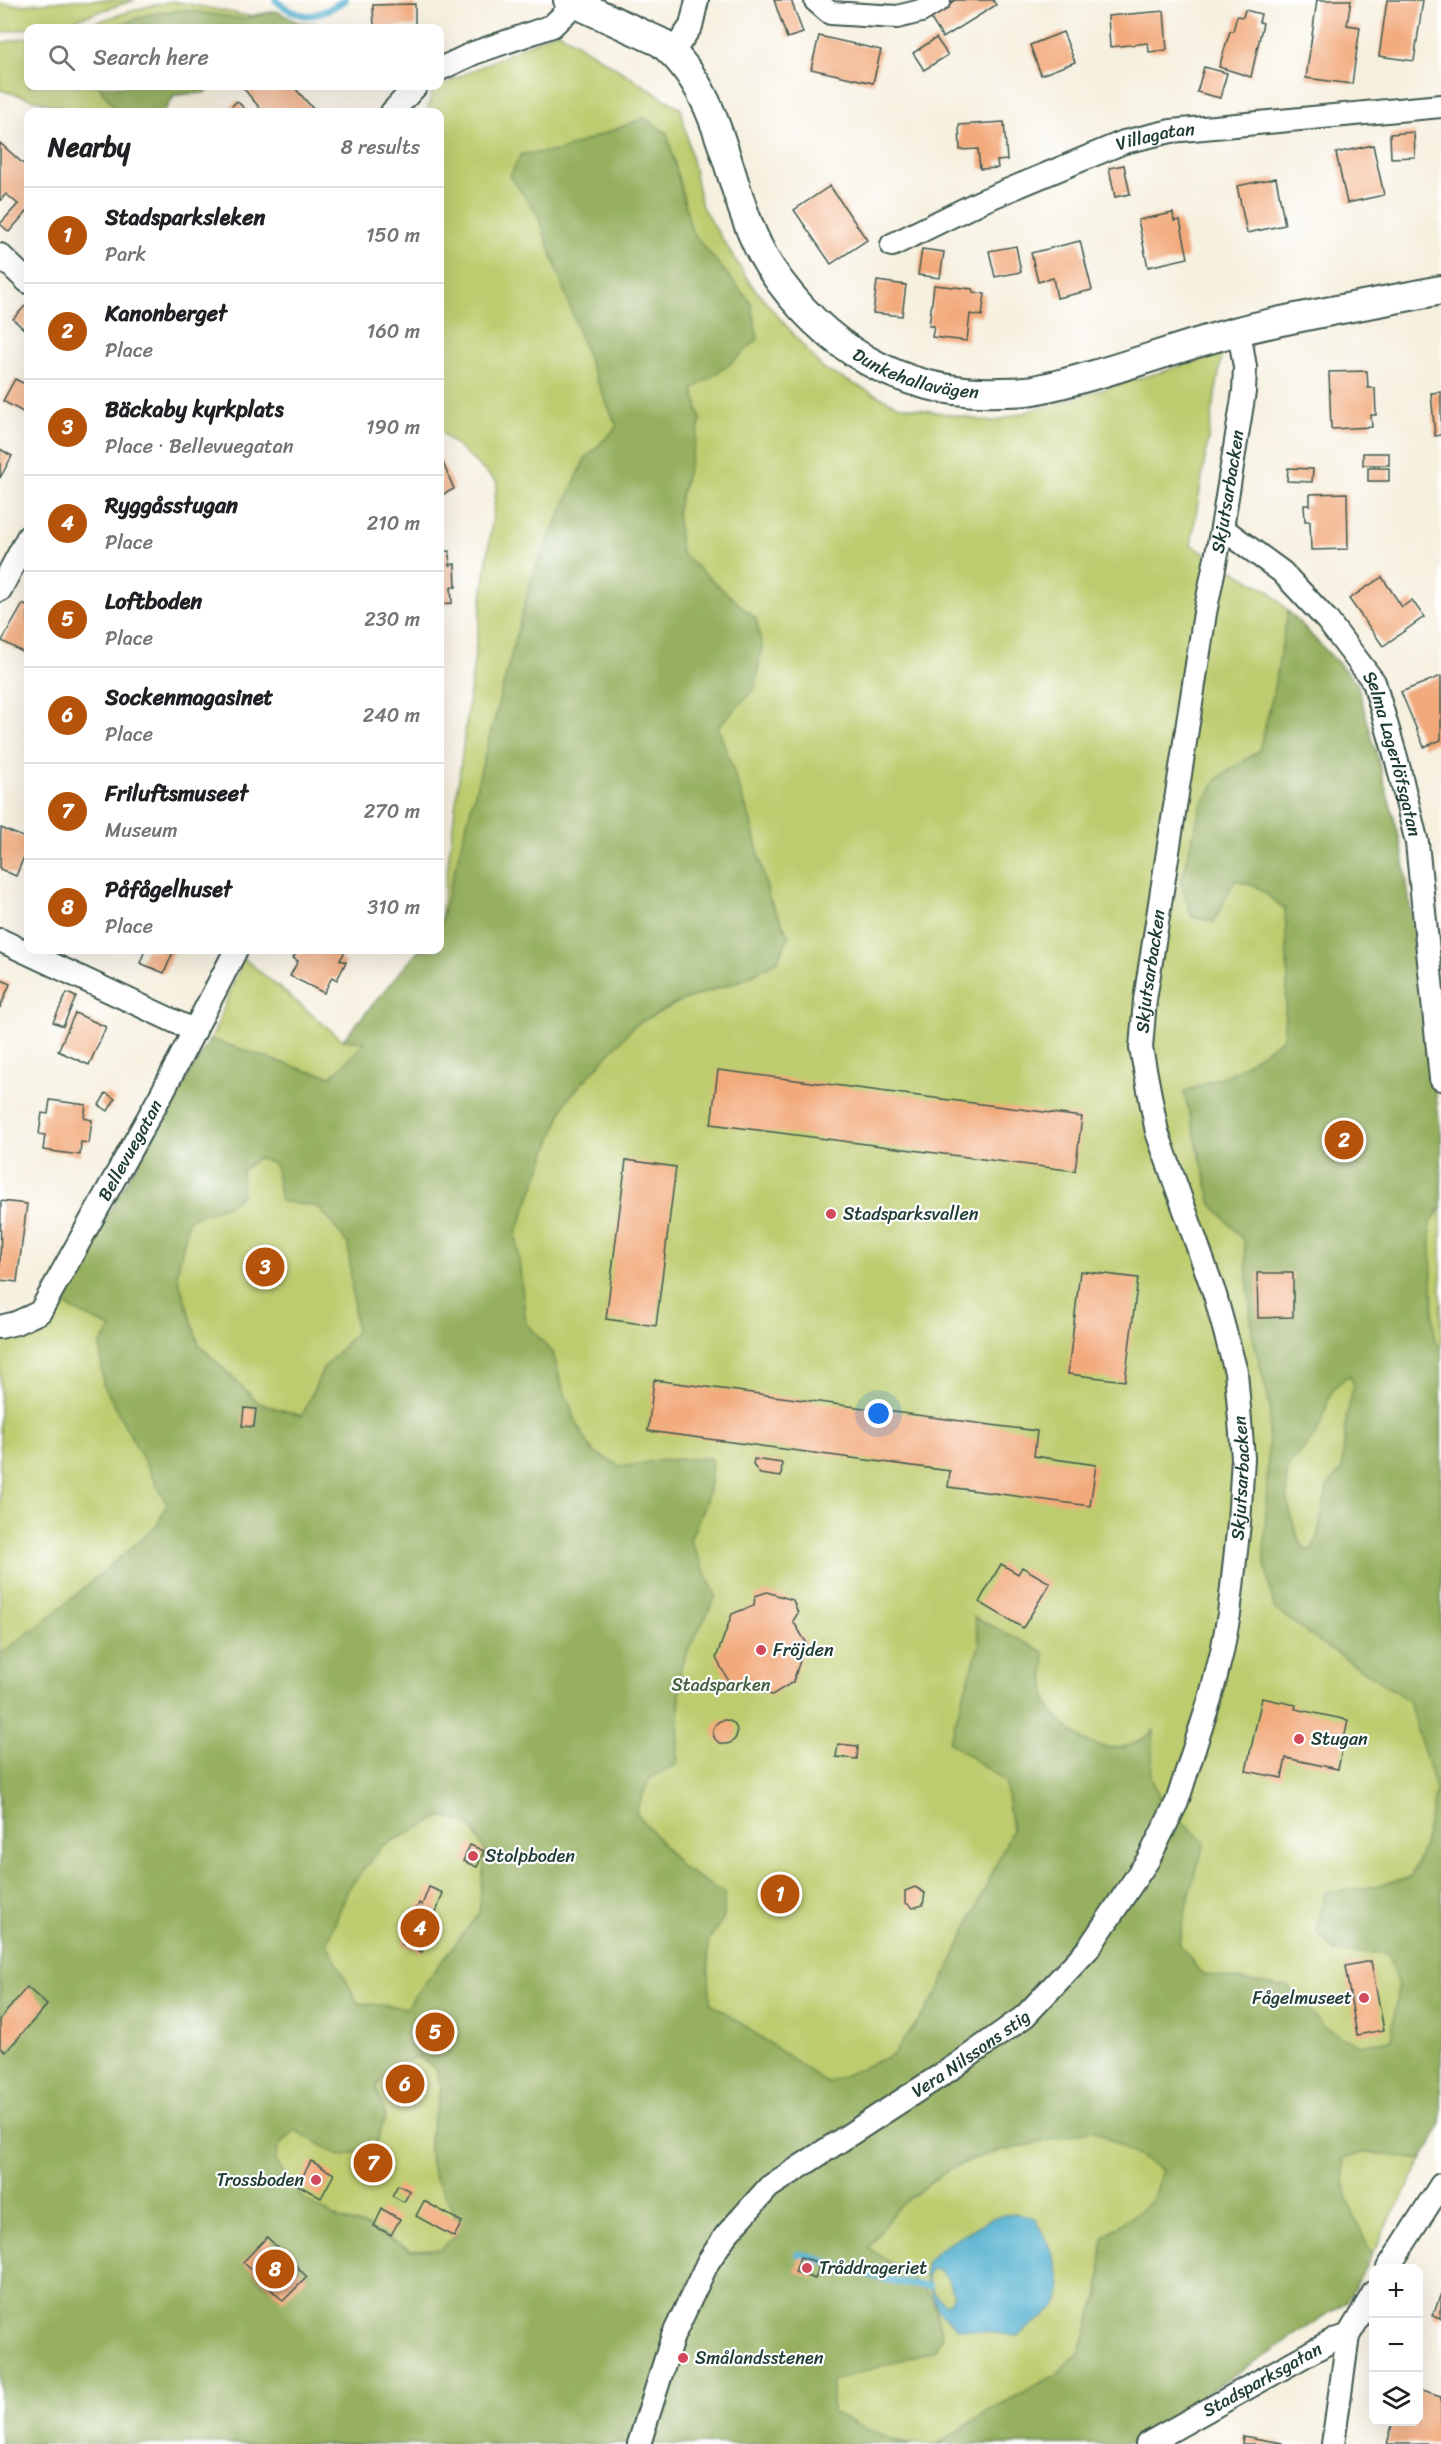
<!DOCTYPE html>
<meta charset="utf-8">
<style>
:root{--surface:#fff;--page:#f2f2f2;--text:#202124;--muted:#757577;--line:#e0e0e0;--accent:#b45309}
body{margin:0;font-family:Sriracha,sans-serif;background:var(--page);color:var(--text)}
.controls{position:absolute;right:18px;bottom:18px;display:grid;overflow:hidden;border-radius:12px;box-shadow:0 6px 24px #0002}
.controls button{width:54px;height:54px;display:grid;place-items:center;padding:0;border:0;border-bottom:2px solid var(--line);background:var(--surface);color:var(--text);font:30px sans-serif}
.you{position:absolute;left:879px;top:1414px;width:21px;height:21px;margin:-15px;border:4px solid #fff;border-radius:50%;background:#1a73e8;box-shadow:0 0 0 9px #1a73e833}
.badge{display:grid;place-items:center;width:39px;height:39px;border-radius:50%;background:var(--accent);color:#fff;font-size:20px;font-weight:700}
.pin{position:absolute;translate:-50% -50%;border:3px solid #fff;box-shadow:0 2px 6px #0006}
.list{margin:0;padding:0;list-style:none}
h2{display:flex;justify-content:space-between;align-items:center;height:78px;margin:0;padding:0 24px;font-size:26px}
h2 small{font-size:20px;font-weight:400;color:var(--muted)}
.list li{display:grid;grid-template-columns:39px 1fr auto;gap:18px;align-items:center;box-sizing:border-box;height:96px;padding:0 24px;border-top:2px solid var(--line)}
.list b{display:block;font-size:22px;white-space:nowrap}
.list p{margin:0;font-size:20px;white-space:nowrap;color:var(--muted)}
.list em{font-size:20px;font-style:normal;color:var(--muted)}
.icon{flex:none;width:33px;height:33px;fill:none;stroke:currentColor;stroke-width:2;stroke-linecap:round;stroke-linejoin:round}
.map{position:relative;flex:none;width:1441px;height:2444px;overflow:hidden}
.search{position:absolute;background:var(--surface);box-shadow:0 6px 24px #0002;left:24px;top:24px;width:420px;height:66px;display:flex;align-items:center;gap:15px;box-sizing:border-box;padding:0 21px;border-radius:12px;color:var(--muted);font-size:22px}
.panel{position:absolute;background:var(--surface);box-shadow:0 6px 24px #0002;left:24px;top:108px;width:420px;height:846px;border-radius:12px}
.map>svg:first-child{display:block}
.green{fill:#bdcc6e;stroke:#6e8451;stroke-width:1.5}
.forest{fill:#96b061;stroke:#5a764a;stroke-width:1.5;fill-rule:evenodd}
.water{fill:#4eaecd;stroke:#367680;stroke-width:1.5;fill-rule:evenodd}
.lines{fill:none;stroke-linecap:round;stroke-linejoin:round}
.stream{stroke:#4eaecd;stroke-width:7}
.building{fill:#f2aa7b}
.minor-casing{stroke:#3f584e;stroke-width:26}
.tertiary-casing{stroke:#3f584e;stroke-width:32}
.minor{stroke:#fff;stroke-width:22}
.tertiary{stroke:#fff;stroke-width:28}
.poi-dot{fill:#d1495b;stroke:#fff;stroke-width:2}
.labels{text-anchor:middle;stroke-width:4.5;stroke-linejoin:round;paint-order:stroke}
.street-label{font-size:18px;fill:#1f3d34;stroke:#fff}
.poi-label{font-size:18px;fill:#1f3d34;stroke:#fff;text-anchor:start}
.park-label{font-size:18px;fill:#466142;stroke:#fff}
</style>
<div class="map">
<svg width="1441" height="2444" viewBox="0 0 1441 2444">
<rect width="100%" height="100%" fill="#fff"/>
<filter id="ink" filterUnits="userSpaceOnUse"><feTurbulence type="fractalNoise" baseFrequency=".0167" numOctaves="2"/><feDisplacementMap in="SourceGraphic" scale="12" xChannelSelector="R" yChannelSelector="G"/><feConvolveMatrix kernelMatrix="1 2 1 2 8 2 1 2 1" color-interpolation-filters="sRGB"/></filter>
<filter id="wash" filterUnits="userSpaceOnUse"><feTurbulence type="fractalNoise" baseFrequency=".008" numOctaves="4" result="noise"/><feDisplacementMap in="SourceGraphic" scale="24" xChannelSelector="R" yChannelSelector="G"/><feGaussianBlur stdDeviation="1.35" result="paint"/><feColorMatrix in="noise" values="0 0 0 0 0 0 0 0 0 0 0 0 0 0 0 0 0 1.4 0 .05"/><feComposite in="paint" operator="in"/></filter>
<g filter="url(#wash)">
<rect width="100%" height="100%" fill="#f6f0df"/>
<g class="green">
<path d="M76,0H135L73,20L0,33V4L22,5Z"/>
<path d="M173,1L249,16L276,11L297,22L319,24V28H76L145,7Z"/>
<path d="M557,31L681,109L702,207L750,283L823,369L897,405L992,422L1222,354L1191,545L1269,591L1357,683L1402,848L1441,1134V2125L1347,2301L1130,2444H0V1339L40,1329L57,1302L214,1033L243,958L343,1040L419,950H440V925L497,482L440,431V112H427L433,89Z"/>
<path d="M28,37V86H211L204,93L175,95L163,112H78L0,90V43Z"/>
</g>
<g class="forest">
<path d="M184,10L244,19L276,11L297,22L319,24V28H110L150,14Z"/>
<path d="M99,86H211L204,93L175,95L163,112H117Z"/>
<path d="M644,118L667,133L692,232L751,303L758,339L729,365L693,389L701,420L677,511L681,553L756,619L762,646L755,688L718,727L751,822L769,898L789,936L777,961L745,979L681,1001L635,1025L566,1101L516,1234L526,1324L553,1353L562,1386L579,1428L593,1452L622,1467L662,1460L711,1458C714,1488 702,1512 690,1540L716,1596L681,1665L677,1764L649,1779L636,1812L681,1867L724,1893V1917L708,1941L710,2002L827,2083L894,2054L936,1996L1012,1830L1005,1781L949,1742L980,1643L974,1617L1044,1652C1045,1668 1043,1690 1048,1704C1051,1711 1058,1718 1063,1723C1090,1751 1124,1758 1154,1730L1151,1777L1161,1801L1205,1843L1190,1890L1179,1943L1201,1974L1289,1987L1323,2026L1357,2045L1391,2040L1398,1986L1387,1953L1335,1952L1317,1931L1325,1893L1366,1888L1410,1878L1424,1846L1436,1791L1408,1700L1324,1645L1274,1608L1264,1559L1270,1406L1252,1333L1244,1241L1212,1204L1184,1092L1236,1071L1283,1038L1288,977L1285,909L1257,887L1235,880L1214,922L1192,917L1181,882L1201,806L1218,778L1259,751L1272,699L1288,611L1357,683L1402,848L1441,1135V1208L1430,1223L1434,1337L1441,1350V2125L1422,2160L1367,2152L1343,2158L1347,2200L1372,2255L1347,2301L1130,2444H938L990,2410L1054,2376L1079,2353L1099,2294L1103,2238L1152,2201L1162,2170L1093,2130L985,2155L951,2168L896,2209L868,2248L906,2272L933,2299L942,2337L934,2350L832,2381V2413L894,2440L913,2444H0V1654L47,1619L157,1526L167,1504L103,1384L100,1345L112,1328L57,1302L210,1039L307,1071L332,1076L365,1042L343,1040L419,950H440V925L532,576L585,459L617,427L589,362L538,215L510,176L521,154L559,151ZM258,1158L275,1164L281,1201L319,1207L348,1244L356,1332L323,1369L302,1416L259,1403L199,1345L177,1274L189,1219L227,1205L242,1195V1171ZM1349,1375L1354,1385L1346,1419L1342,1469L1327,1487L1318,1534L1312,1549L1306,1550C1292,1535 1282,1484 1289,1465C1292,1459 1312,1442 1318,1430C1332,1404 1320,1396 1349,1375ZM444,1816L471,1826L485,1851L479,1913L406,2008L358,2003L327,1944L348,1889L382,1846ZM418,2057L436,2069L441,2087L431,2130L429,2151L433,2174L454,2212L458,2234L440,2249L411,2250L368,2227L339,2219L303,2199L275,2161L279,2146L295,2130L340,2156L374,2148L386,2116L376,2087L392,2065Z"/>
</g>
<path class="water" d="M1013,2213L1035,2218C1045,2239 1073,2286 1055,2306C1045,2317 1030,2326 1018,2336L958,2328L939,2311L925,2277L926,2264L936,2251L992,2218ZM931,2269L939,2270L948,2280L954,2296L949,2303H944L933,2292L927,2277Z"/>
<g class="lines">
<g class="stream">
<path d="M276,0C302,24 318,17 345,0"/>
<path d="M798,2254C842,2265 882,2283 929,2286"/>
</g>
</g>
<g id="blocks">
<g class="building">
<path d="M774,0H791L803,33L787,38Z"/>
<path d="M955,0H993L996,5L943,38L929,16Z"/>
<path d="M1317,0H1351L1347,25L1360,27L1352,84L1306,78Z"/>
<path d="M1387,0H1423L1414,61L1379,56Z"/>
<path d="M415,4V26L374,28L373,5Z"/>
<path d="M1245,10L1261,14L1259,22L1263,23L1251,77L1219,67L1230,31H1233L1237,16L1243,17Z"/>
<path d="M1164,11L1167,50L1149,52L1148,43L1110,47L1108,16Z"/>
<path d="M1063,32L1075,62L1041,75L1030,45Z"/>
<path d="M819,36L881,50L873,83L811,69Z"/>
<path d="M936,38L948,55L924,70L913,53Z"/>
<path d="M1204,67L1227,73L1220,98L1197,92Z"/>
<path d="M248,86H293L316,112H263L244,89Z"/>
<path d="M237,101L248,112H236L231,107Z"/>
<path d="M1004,122L1007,160L997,161L998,168L980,169L978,149L960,150L959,125Z"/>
<path d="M1414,132L1415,157L1391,158L1390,134Z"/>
<path d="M0,143L28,168V210L9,232L0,224L18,204L6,194L0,201Z"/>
<path d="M1373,145L1384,195L1347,203L1336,153Z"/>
<path d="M1124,165L1130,194L1115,197L1109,168Z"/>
<path d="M1276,178L1285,225L1247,233L1237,186Z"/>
<path d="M830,186L867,240L831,264L794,210Z"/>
<path d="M1173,213L1174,221L1180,220L1188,258L1148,267L1138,220Z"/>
<path d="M1080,241L1092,290L1057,298L1053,278L1038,282L1031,253Z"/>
<path d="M1016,246L1021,272L995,277L989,251Z"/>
<path d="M922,249L944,252L940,278L918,275Z"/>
<path d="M877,281L906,285L902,316L873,313Z"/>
<path d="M934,285L973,289V292L985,294L982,316L970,314L967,341L932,337L934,326H929Z"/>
<path d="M27,304L28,306V333L13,319Z"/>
<path d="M1367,371L1368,388H1375L1376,415H1371L1372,427L1331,429L1329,372Z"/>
<path d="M15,379L27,385L28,382V415L3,401Z"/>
<path d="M1441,392V435L1435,436L1431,393Z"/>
<path d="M0,449L12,456L0,478Z"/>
<rect x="1363" y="453" width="26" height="12"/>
<path d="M440,456L454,489L440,496Z"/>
<path d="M1288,468L1313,469L1312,482L1287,481Z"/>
<rect x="1368" y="468" width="21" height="13"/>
<path d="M1347,493L1348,549L1311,550L1310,521H1305L1304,505H1310V494Z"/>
<path d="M449,551L450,565L455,564L456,587H451L452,603L440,604V552Z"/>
<path d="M1382,577L1402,607L1412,600L1424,617L1383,646L1349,599Z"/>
<path d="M23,604L28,607V655L2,641Z"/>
<path d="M1441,676V740L1424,747L1401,692Z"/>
<path d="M1,828L28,839V847L16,876L0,869Z"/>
<path d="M145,950H174L164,973L140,963Z"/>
<path d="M298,950H346L340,960L346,962L337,980L332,977L324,993L290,976L298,961L293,958Z"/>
<path d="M0,979L10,984L0,1008Z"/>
<path d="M67,993L76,997L63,1026L53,1022Z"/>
<path d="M75,1013L106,1027L89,1065L58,1051Z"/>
<path d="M718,1070L1082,1117L1075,1171L711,1124Z"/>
<path d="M106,1093L115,1099L108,1111L99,1105Z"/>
<path d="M50,1100L86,1105L84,1118L92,1120L89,1143L81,1142L80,1155L43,1150L45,1135L39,1134L42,1113L48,1114Z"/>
<path d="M626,1160L676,1167L656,1326L606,1319Z"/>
<path d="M1,1201L27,1204L17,1282L0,1280Z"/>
<path d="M1080,1271L1138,1278L1125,1381L1068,1374Z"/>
<path d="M1257,1273H1293V1317L1258,1318Z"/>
<path d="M654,1380L1037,1431L1034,1456L1096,1465L1090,1506L948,1487L950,1471L648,1431Z"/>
<path d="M244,1408L256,1409L254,1427L242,1426Z"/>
<path d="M754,1459L782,1463L781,1477L760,1474L753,1465Z"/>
<path d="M1001,1564L1018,1574L1022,1567L1050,1583L1023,1628L979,1602Z"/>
<path d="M767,1592L793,1600L798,1613L793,1621L806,1642L793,1682L772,1695L728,1680L716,1658L732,1614L754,1605L755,1596Z"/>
<path d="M1262,1698L1296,1705L1295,1709L1348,1720L1338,1769L1286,1758L1282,1778L1246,1771Z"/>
<circle cx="725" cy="1732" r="12"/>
<path d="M838,1744L858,1746L857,1759L836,1757Z"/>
<path d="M470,1845L484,1851L477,1867L463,1861Z"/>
<path d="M429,1887L443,1893L422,1952L402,1944L419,1903L422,1905Z"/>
<path d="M915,1887L925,1893L923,1905L913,1908L905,1902V1891Z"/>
<path d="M1371,1961L1384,2030L1357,2035L1345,1966Z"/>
<path d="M27,1987L47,2005L6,2052L0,2047V2019Z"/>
<path d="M430,2022L445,2028L440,2042L424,2036Z"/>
<path d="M401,2066L422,2080L409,2102L387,2088Z"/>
<path d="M311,2161L334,2174L321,2198L298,2185Z"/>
<path d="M398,2185L410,2191L404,2202L392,2196Z"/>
<path d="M424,2201L462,2222L454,2237L416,2216Z"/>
<path d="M382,2209L400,2219L391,2235L374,2226Z"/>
<path d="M267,2237L307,2277L283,2301L243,2262Z"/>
<path d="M800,2257L820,2263L815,2279L795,2272Z"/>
<path d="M1441,2293V2319L1433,2316Z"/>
<path d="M1418,2390L1441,2397V2444H1387L1393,2422H1418Z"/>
<path d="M1243,2436L1282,2443V2444H1242Z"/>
</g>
</g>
</g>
<g filter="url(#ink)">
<use href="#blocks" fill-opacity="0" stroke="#3f584e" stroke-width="1.5"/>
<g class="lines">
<g class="minor-casing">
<g id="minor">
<path d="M816,1L830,13L897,17L921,11L939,0"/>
<path d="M673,52L691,26L697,0"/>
<path d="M440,69L474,53L552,26L575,4"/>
<path d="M392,112L416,86"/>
<path id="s1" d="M892,245L980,202L1124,142L1171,131L1441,106"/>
<path d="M0,255L28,282"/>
<path id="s2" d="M1222,528L1282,572L1327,620L1374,682L1397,761L1417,843L1441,1079"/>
<path d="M0,590L28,537"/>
<path d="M0,940L195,1031"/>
<path id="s3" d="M0,1327L16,1323L40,1312L162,1093L236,950"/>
<path d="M1388,2268L1441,2185"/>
<path id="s4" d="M639,2444L673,2336L708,2262L726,2235L769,2187L955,2066L1025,2016L1088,1949L1148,1860L1177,1802L1210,1699L1222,1652L1229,1614L1239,1523L1243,1458L1236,1372L1215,1295L1157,1132L1141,1048L1145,1000L1205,613L1222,528L1244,392L1245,367L1239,331"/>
<path id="s5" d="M1147,2444L1333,2340L1348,2336"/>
<path d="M1333,2444L1348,2336L1374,2292"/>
</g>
</g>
<g class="tertiary-casing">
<g id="tertiary">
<path id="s6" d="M568,0L660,42C728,95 725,197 769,266C822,346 901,396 1000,392C1011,392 1023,392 1034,390C1103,376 1170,349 1238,331C1305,314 1373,304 1441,290"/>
</g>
</g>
<use href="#minor" class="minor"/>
<use href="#tertiary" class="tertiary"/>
</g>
</g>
<g class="poi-dot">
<circle cx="831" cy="1214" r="6"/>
<circle cx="761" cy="1650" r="6"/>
<circle cx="1299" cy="1739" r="6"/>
<circle cx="473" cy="1856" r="6"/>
<circle cx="1364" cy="1998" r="6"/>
<circle cx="316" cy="2180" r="6"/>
<circle cx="807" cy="2268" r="6"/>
<circle cx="683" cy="2358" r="6"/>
</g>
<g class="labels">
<g class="street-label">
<text dy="6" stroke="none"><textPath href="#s1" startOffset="286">Villagatan</textPath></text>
<text dy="6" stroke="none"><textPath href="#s6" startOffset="542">Dunkehallavägen</textPath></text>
<text dy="6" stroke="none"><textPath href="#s4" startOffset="2204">Skjutsarbacken</textPath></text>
<text dy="6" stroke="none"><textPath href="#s2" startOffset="292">Selma Lagerlöfsgatan</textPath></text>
<text dy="6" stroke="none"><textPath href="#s4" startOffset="1718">Skjutsarbacken</textPath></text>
<text dy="6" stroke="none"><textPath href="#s3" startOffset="228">Bellevuegatan</textPath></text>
<text dy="6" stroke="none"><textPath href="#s4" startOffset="1196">Skjutsarbacken</textPath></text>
<text dy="6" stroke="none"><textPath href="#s4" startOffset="534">Vera Nilssons stig</textPath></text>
<text dy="6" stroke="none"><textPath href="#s5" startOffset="132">Stadsparksgatan</textPath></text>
</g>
<g class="poi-label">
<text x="843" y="1220">Stadsparksvallen</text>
<text x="773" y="1656">Fröjden</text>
<text x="1311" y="1745">Stugan</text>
<text x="485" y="1862">Stolpboden</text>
<text x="1352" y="2004" text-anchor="end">Fågelmuseet</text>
<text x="304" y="2186" text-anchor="end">Trossboden</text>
<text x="819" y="2274">Tråddrageriet</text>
<text x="695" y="2364">Smålandsstenen</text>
</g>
<g class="park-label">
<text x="721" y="1691">Stadsparken</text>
</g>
</g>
</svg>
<div class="controls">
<button>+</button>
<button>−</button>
<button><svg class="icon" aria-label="layers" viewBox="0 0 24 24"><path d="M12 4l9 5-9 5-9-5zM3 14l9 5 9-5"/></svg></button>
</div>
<div class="you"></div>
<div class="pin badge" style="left:780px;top:1894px">1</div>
<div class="pin badge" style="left:1344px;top:1140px">2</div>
<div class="pin badge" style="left:265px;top:1267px">3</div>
<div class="pin badge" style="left:420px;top:1928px">4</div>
<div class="pin badge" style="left:435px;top:2032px">5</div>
<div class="pin badge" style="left:405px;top:2084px">6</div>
<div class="pin badge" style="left:373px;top:2163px">7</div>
<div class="pin badge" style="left:275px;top:2269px">8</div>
<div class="search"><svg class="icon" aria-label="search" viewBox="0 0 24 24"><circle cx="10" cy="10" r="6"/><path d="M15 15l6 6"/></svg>Search here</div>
<section class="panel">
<h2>Nearby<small>8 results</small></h2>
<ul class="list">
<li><span class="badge">1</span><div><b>Stadsparksleken</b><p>Park</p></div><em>150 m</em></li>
<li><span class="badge">2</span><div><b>Kanonberget</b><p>Place</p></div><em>160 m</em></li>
<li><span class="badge">3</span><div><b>Bäckaby kyrkplats</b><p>Place · Bellevuegatan</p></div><em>190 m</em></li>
<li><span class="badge">4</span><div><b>Ryggåsstugan</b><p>Place</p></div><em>210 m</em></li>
<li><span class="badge">5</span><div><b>Loftboden</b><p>Place</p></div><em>230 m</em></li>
<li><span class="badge">6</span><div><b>Sockenmagasinet</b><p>Place</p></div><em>240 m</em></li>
<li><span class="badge">7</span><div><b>Friluftsmuseet</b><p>Museum</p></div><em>270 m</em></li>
<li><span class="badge">8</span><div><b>Påfågelhuset</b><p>Place</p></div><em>310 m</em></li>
</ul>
</section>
</div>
